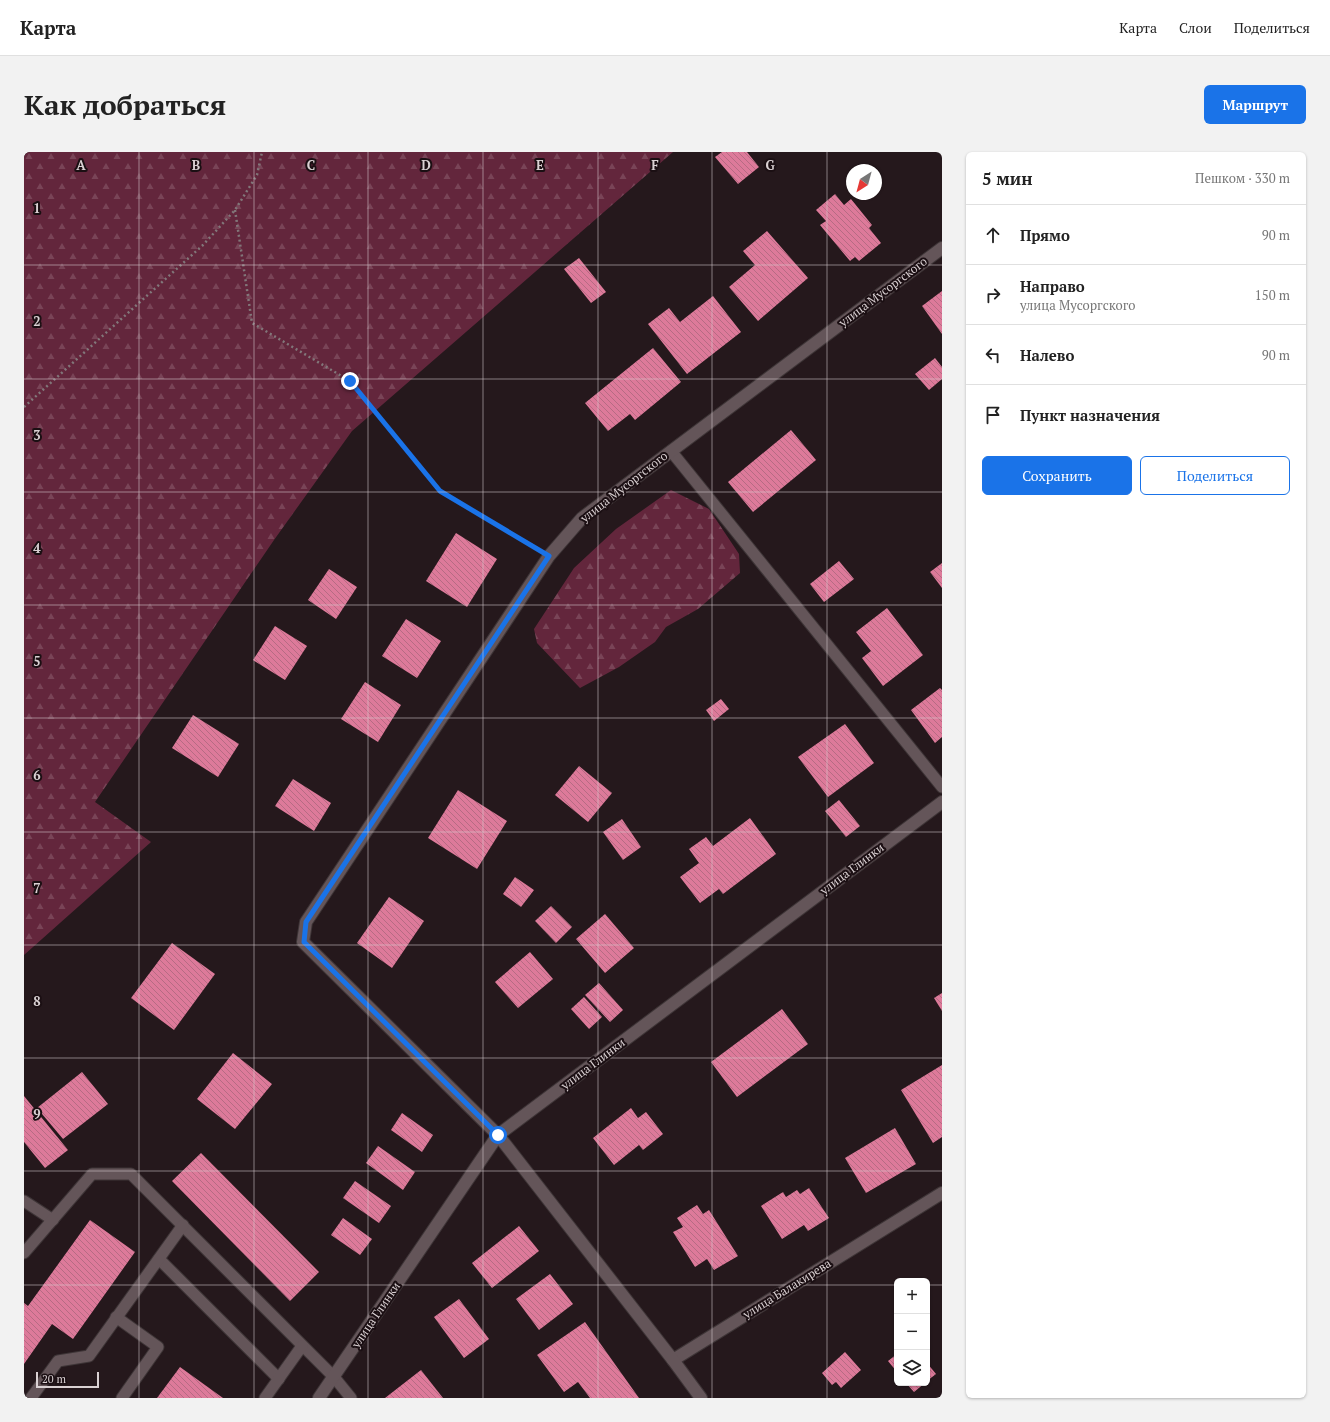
<!DOCTYPE html>
<html lang="ru">
<meta charset="utf-8">
<style>
:root{--surface:#fff;--page:#f2f2f2;--text:#222;--muted:#767676;--line:#e0e0e0;--accent:#1a73e8}
body{margin:0;font-family:"PT Serif",serif;background:var(--page);color:var(--text)}
.controls{position:absolute;right:12px;bottom:12px;display:grid;overflow:hidden;border-radius:6px;box-shadow:0 1px 3px #0004}
.controls button{width:36px;height:36px;display:grid;place-items:center;padding:0;border:0;border-bottom:1px solid var(--line);background:var(--surface);color:var(--text);font:20px sans-serif}
.compass{position:absolute;left:822px;top:12px;width:36px;height:36px;border-radius:50%;background:var(--surface);box-shadow:0 1px 3px #0004;rotate:216deg}
.scale{position:absolute;left:12px;bottom:10px;width:63px;box-sizing:border-box;padding-left:4px;border:2px solid #dad1d3;border-top:0;font-size:11px;line-height:14px;white-space:nowrap;color:#dad1d3;-webkit-text-stroke:3px #1b0f13;paint-order:stroke}
.stop{position:absolute;width:12px;height:12px;margin:-9px;border:3px solid #1a73e8;border-radius:50%;background:#fff}
.stop.end{background:#1a73e8;border-color:#fff;box-shadow:0 1px 4px #0008}
.list{margin:0;padding:0;list-style:none}
h2{display:flex;justify-content:space-between;align-items:center;height:52px;margin:0;padding:0 16px;font-size:17px}
h2 small{font-size:13px;font-weight:400;color:var(--muted)}
.list li{display:grid;grid-template-columns:26px 1fr auto;gap:12px;align-items:center;box-sizing:border-box;height:60px;padding:0 16px;border-top:1px solid var(--line)}
.list b{display:block;font-size:15px;white-space:nowrap}
.list p{margin:0;font-size:13px;white-space:nowrap;color:var(--muted)}
.list em{font-size:13px;font-style:normal;color:var(--muted)}
.actions{display:flex;gap:8px;padding:12px 16px}
.actions a{flex:1;padding:9px 0;border:1px solid var(--accent);border-radius:6px;text-align:center;font-size:14px;color:var(--accent)}
.actions .main{background:var(--accent);color:#fff}
.icon{flex:none;width:22px;height:22px;fill:none;stroke:currentColor;stroke-width:2;stroke-linecap:round;stroke-linejoin:round}
.map{position:relative;flex:none;width:918px;height:1246px;overflow:hidden;border-radius:6px}
header{display:flex;align-items:center;gap:24px;box-sizing:border-box;height:56px;padding:0 20px;background:var(--surface);border-bottom:1px solid var(--line)}
header strong{font-size:19px}
nav{display:flex;gap:22px;margin-inline-start:auto;font-size:14px}
.intro{display:flex;align-items:center;justify-content:space-between;box-sizing:border-box;height:96px;padding:0 24px}
h1{margin:0;font-size:28px}
.button{padding:10px 18px;border-radius:6px;background:var(--accent);color:#fff;font-size:14px;font-weight:700}
main{display:flex;gap:24px;padding:0 24px}
aside{flex:1;background:var(--surface);border-radius:6px;box-shadow:0 1px 3px #0004}
.map>svg:first-child{display:block}
.forest{fill:url(#forest-firs)}
.building{fill:url(#building-back-hatch)}
.lines{fill:none;stroke-linecap:round;stroke-linejoin:round}
.service-casing{stroke:#3e3537;stroke-width:13}
.minor-casing{stroke:#3e3537;stroke-width:14}
.path{stroke:#82777a;stroke-width:2.5;stroke-dasharray:2 3;stroke-linecap:butt}
.service{stroke:#645559;stroke-width:11}
.minor{stroke:#645559;stroke-width:12}
.route{stroke:#1a73e8;stroke-width:5}
.grid{fill:none;stroke:#dad1d3;stroke-width:1;stroke-opacity:0.55}
.labels{text-anchor:middle;stroke-width:4;stroke-linejoin:round;paint-order:stroke}
.street-label{font-size:12px;fill:#dad1d3;stroke:#1b0f13}
.grid-label{font-size:13px;text-anchor:middle;font-weight:bold;fill:#dad1d3;stroke:#1b0f13;stroke-width:4;stroke-linejoin:round;paint-order:stroke}
</style>
<header>
<strong>Карта</strong>
<nav><a>Карта</a><a>Слои</a><a>Поделиться</a></nav>
</header>
<div class="intro"><h1>Как добраться</h1><a class="button">Маршрут</a></div>
<main>
<div class="map">
<svg width="918" height="1246" viewBox="0 0 918 1246">
<defs>
<pattern id="forest-firs" width="22" height="20" patternUnits="userSpaceOnUse"><rect width="22" height="20" fill="#63263c"/><path d="M5 1l3.5 6h-7zM16 11l3.5 6h-7z" fill="#794457"/></pattern>
<pattern id="building-back-hatch" width="6" height="6" patternUnits="userSpaceOnUse"><rect width="6" height="6" fill="#dd7a9a"/><path d="M-1 5l2 2M0 0l6 6M5-1l2 2" fill="none" stroke="#b66b83"/></pattern>
</defs>
<rect width="100%" height="100%" fill="#25181c"/>
<g class="forest">
<path d="M0,0H649L328,279L250,388L71,650L127,690L0,803Z"/>
<path d="M647,338L685,357L715,402L716,421L674,457L642,475L631,490L595,515L556,536L513,491L510,477L550,416L592,377Z"/>
</g>
<g class="building">
<path d="M698,0H723L735,15L714,32L691,5Z"/>
<path d="M811,42L820,53L827,47L848,73L845,76L857,91L835,109L831,105L826,109L796,73L802,69L792,58Z"/>
<path d="M743,79L784,126L734,169L705,135L731,113L719,99Z"/>
<path d="M555,106L582,140L567,151L540,117Z"/>
<path d="M918,139V182L898,154Z"/>
<path d="M689,144L717,180L663,222L624,172L645,156L656,170Z"/>
<path d="M629,196L657,230L611,268L606,262L584,279L561,251Z"/>
<path d="M911,206L918,215V227L905,238L891,222Z"/>
<path d="M767,278L792,308L729,360L704,330Z"/>
<path d="M432,381L473,407L443,455L402,429Z"/>
<path d="M815,409L830,427L800,450L786,432Z"/>
<path d="M918,411V436L906,420Z"/>
<path d="M305,417L333,435L312,467L284,448Z"/>
<path d="M863,456L899,503L859,534L838,506L847,499L832,480Z"/>
<path d="M382,467L417,489L393,526L358,504Z"/>
<path d="M251,474L283,494L261,528L229,508Z"/>
<path d="M341,530L377,553L354,590L317,567Z"/>
<path d="M916,536L918,538V585L911,591L887,558Z"/>
<path d="M697,547L705,557L690,569L682,558Z"/>
<path d="M169,563L215,592L194,625L148,596Z"/>
<path d="M821,572L850,611L804,645L774,605Z"/>
<path d="M555,614L588,641L564,670L531,643Z"/>
<path d="M269,627L307,651L290,679L251,654Z"/>
<path d="M434,638L483,669L453,717L404,686Z"/>
<path d="M815,648L836,674L822,685L801,659Z"/>
<path d="M726,666L752,702L699,742L695,737L676,751L656,725L675,711L665,697L682,685L689,694Z"/>
<path d="M598,667L617,695L599,708L579,680Z"/>
<path d="M491,725L510,738L497,755L479,742Z"/>
<path d="M365,745L400,769L368,816L333,791Z"/>
<path d="M527,754L548,775L532,791L511,769Z"/>
<path d="M581,762L610,796L581,821L552,787Z"/>
<path d="M148,791L191,822L150,878L107,846Z"/>
<path d="M506,800L529,827L494,856L471,830Z"/>
<path d="M575,831L599,858L586,870L561,843Z"/>
<path d="M918,841V859L910,846Z"/>
<path d="M560,845L578,865L565,877L547,857Z"/>
<path d="M758,857L784,892L713,945L687,910Z"/>
<path d="M209,901L248,932L211,977L173,947Z"/>
<path d="M918,913V985L909,991L877,938Z"/>
<path d="M58,920L84,952L39,987L13,956Z"/>
<path d="M0,944L44,998L21,1016L0,990Z"/>
<path d="M607,956L614,966L622,960L639,982L619,998L615,993L590,1013L569,986Z"/>
<path d="M378,961L409,983L398,1000L367,978Z"/>
<path d="M871,976L892,1012L842,1041L821,1006Z"/>
<path d="M354,994L391,1020L379,1038L342,1011Z"/>
<path d="M177,1001L295,1120L266,1149L148,1029Z"/>
<path d="M331,1029L367,1054L355,1071L319,1046Z"/>
<path d="M785,1036L805,1066L784,1079L780,1073L758,1087L737,1054L759,1040L762,1045L773,1038L776,1042Z"/>
<path d="M673,1053L679,1062L685,1058L714,1104L690,1118L683,1107L671,1115L649,1080L659,1075L653,1066Z"/>
<path d="M319,1066L348,1087L336,1103L307,1083Z"/>
<path d="M66,1068L111,1100L49,1187L28,1172L0,1212V1151L4,1154Z"/>
<path d="M495,1074L515,1099L468,1136L448,1111Z"/>
<path d="M526,1122L549,1152L515,1178L492,1147Z"/>
<path d="M435,1147L465,1187L440,1206L410,1165Z"/>
<path d="M561,1170L615,1246H566L554,1230L540,1240L513,1203Z"/>
<path d="M821,1200L837,1218L817,1236L812,1230L808,1233L798,1221Z"/>
<path d="M873,1202V1220L864,1209Z"/>
<path d="M903,1211L912,1222L903,1229Z"/>
<path d="M156,1215L199,1246H133Z"/>
<path d="M397,1218L419,1246H361Z"/>
<path d="M882,1231H901L890,1240Z"/>
</g>
<g class="lines">
<g class="service-casing">
<g id="service">
<path d="M647,299L918,635"/>
<path d="M0,1049L29,1068"/>
<path d="M0,1101L68,1022H107L310,1225L327,1246"/>
<path d="M135,1107L255,1227"/>
<path d="M92,1165L134,1195L98,1246"/>
<path d="M7,1246L34,1209L65,1204L159,1073"/>
<path d="M241,1246L278,1194"/>
</g>
</g>
<g class="minor-casing">
<g id="minor">
<path d="M649,1208L918,1041"/>
<path d="M295,1246L474,983L918,650"/>
<path d="M677,1246L649,1208L474,983L279,790L282,770L525,404L558,366L918,96"/>
</g>
</g>
<g class="path">
<path d="M211,58L228,171L326,229L416,339L511,395"/>
<path d="M0,255L179,93L211,58L233,23L238,0"/>
</g>
<use href="#service" class="service"/>
<use href="#minor" class="minor"/>
</g>
<g class="lines">
<path class="route" d="M326,229L416,339L525,404L282,770L280,790L474,983"/>
</g>
<path class="grid" d="M115,0V1246M230,0V1246M344,0V1246M459,0V1246M574,0V1246M688,0V1246M803,0V1246M0,113H918M0,227H918M0,340H918M0,453H918M0,566H918M0,680H918M0,793H918M0,906H918M0,1019H918M0,1133H873M903,1133H918"/>
<g class="labels">
<g class="street-label">
<text transform="translate(859 140) rotate(-37)" y="4">улица Мусоргского</text>
<text transform="translate(600 335) rotate(-38)" y="4">улица Мусоргского</text>
<text transform="translate(828 717) rotate(-37)" y="4">улица Глинки</text>
<text transform="translate(569 912) rotate(-37)" y="4">улица Глинки</text>
<text transform="translate(763 1137) rotate(-32)" y="4">улица Балакирева</text>
<text transform="translate(352 1163) rotate(-56)" y="4">улица Глинки</text>
</g>
</g>
<g class="grid-label">
<text x="57" y="18">A</text>
<text x="172" y="18">B</text>
<text x="287" y="18">C</text>
<text x="402" y="18">D</text>
<text x="516" y="18">E</text>
<text x="631" y="18">F</text>
<text x="746" y="18">G</text>
<text x="13" y="61">1</text>
<text x="13" y="174">2</text>
<text x="13" y="288">3</text>
<text x="13" y="401">4</text>
<text x="13" y="514">5</text>
<text x="13" y="628">6</text>
<text x="13" y="741">7</text>
<text x="13" y="854">8</text>
<text x="13" y="967">9</text>
</g>
</svg>
<div class="controls">
<button>+</button>
<button>−</button>
<button><svg class="icon" aria-label="layers" viewBox="0 0 24 24"><path d="M12 4l9 5-9 5-9-5zM3 14l9 5 9-5"/></svg></button>
</div>
<svg class="compass" viewBox="-18 -18 36 36"><path d="M0-13l5 13h-10z" fill="#e53935"/><path d="M0 13l5-13h-10z" fill="#767676"/></svg>
<div class="scale">20 m</div>
<div class="stop" style="left:474px;top:983px"></div>
<div class="stop end" style="left:326px;top:229px"></div>
</div>
<aside>
<h2>5 мин<small>Пешком · 330 m</small></h2>
<ul class="list">
<li><svg class="icon" aria-label="ahead" viewBox="0 0 24 24"><path d="M12 20V5M6 11l6-6 6 6"/></svg><div><b>Прямо</b></div><em>90 m</em></li>
<li><svg class="icon" aria-label="right" viewBox="0 0 24 24"><path d="M7 20v-9h11M14 6l5 5-5 5"/></svg><div><b>Направо</b><p>улица Мусоргского</p></div><em>150 m</em></li>
<li><svg class="icon" aria-label="left" viewBox="0 0 24 24"><path d="M17 20v-9H6M10 6l-5 5 5 5"/></svg><div><b>Налево</b></div><em>90 m</em></li>
<li><svg class="icon" aria-label="arrive" viewBox="0 0 24 24"><path d="M6 21V4h12l-3 4 3 4H6"/></svg><div><b>Пункт назначения</b></div></li>
</ul>
<div class="actions"><a class="main">Сохранить</a><a>Поделиться</a></div>
</aside>
</main>
